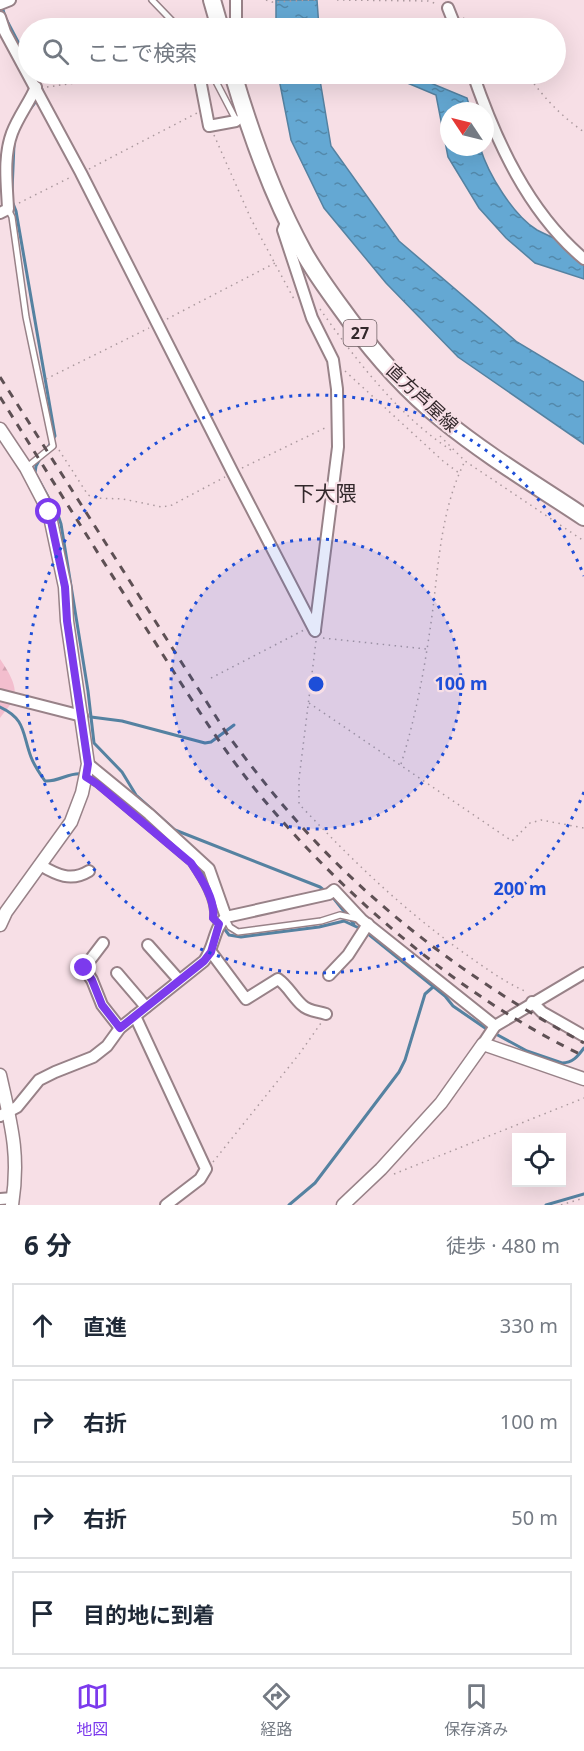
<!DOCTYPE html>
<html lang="ja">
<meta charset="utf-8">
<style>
:root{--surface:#fff;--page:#f6f6f7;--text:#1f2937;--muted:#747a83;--line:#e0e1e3;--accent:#7c3aed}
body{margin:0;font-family:"Noto Sans","Noto Sans JP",sans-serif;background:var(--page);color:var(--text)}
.controls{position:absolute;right:18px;bottom:18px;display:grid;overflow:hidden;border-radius:0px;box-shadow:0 6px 24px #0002}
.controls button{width:54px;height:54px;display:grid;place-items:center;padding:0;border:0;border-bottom:2px solid var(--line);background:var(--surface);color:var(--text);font:30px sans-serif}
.compass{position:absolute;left:440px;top:102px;width:54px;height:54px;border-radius:50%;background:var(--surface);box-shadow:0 6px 24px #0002;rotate:305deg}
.stop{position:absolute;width:18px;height:18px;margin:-14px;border:4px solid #7c3aed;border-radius:50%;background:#fff}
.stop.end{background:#7c3aed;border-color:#fff;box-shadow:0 2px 6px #0008}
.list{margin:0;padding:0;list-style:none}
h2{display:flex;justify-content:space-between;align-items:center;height:78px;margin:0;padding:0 24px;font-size:26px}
h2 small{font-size:20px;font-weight:400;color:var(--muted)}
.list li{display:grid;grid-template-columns:39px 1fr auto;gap:18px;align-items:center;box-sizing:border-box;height:84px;margin:0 12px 12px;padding:0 12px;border:2px solid var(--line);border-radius:0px}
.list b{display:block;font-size:22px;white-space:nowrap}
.list em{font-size:20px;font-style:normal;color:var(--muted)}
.icon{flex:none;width:33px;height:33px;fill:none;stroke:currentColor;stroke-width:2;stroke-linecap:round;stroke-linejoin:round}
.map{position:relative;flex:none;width:584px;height:1205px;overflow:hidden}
.search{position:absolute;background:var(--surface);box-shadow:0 6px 24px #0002;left:18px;right:18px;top:18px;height:66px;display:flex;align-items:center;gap:15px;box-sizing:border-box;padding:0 21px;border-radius:33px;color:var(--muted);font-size:22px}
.sheet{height:462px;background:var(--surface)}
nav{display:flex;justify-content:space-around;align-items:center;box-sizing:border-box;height:84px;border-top:2px solid var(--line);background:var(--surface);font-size:16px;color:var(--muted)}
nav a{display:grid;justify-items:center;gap:3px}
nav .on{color:var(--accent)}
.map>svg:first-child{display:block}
.forest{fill:url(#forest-firs)}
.water{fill:url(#water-ripples);stroke:#5582a1;stroke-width:1.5}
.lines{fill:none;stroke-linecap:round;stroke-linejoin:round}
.stream{stroke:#5582a1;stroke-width:3}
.service-casing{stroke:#988288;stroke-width:8}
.minor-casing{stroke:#988288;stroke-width:14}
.tertiary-casing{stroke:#988288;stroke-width:15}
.primary-casing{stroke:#988288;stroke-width:20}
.path{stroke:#ab999e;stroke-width:1.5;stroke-dasharray:1.5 4.5;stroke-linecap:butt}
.service{stroke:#fff;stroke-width:5}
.minor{stroke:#fff;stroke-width:10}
.tertiary{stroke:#fff;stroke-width:12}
.primary{stroke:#fff;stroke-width:16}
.rail{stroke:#5e5054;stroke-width:3;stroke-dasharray:8 8;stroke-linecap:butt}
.route{stroke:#7c3aed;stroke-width:8}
.ring{fill:none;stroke:#1d4ed8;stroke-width:3;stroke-dasharray:3 6}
.labels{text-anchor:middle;stroke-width:4.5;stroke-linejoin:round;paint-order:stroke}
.shield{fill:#f7dfe6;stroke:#6d5f63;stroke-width:1.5}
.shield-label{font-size:16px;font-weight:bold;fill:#32282b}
.street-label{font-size:18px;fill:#32282b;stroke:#f7dfe6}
.quarter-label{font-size:21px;fill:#32282b;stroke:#f7dfe6}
.centre{fill:#1d4ed8;stroke:#f7dfe6;stroke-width:3}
.ring-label{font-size:18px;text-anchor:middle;font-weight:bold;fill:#1d4ed8;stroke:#f7dfe6;stroke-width:4.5;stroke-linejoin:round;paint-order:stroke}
</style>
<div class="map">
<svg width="584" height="1205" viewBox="0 0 584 1205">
<defs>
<pattern id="forest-firs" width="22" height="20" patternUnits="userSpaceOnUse" patternTransform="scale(1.5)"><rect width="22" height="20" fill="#f3bece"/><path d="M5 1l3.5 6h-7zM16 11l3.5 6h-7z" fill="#d1a3b1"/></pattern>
<pattern id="water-ripples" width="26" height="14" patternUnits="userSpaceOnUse" patternTransform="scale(1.5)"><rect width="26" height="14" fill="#64a8d3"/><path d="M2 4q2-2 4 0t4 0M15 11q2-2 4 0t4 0" fill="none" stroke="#5389ab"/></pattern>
</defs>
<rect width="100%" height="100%" fill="#f7dfe6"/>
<path class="forest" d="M0,659C6,668 18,685 14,697C12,704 4,712 0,718Z"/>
<g class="water">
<path d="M276,0H317L319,28H276Z"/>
<path d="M278,74H319L331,146L399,241L517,342L584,382V444L458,357L386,283L324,208L291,140Z"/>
<path d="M386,74H409L467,98L471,111H449V147H480C488,174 513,215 537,230C552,238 569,244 584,251V279L535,263L506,238L479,208L448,157L436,95Z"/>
</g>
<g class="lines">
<g class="stream">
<path d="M2,6L5,17L28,61"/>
<path d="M30,109L43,92L36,74"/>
<path d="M12,191L14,144"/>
<path d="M12,201L16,211L55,436L47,449"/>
<path d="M41,457L36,466L35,473L58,515L61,524L88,691L94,743L122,772L136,795L175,830L320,887L325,891"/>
<path d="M0,707C26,719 22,733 31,757C34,765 40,774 45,781C59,782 69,772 82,774"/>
<path d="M91,717L122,721L205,743L211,742L234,725"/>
<path d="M89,775L95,777L170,840"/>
<path d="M197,864L209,884"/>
<path d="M331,895L354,924"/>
<path d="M223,927L229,935L241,937L319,927L344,921L361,929"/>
<path d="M367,933L445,996L453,1006L488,1030"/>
<path d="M494,1033L527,1051L562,1063C573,1063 578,1056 584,1048"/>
<path d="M289,1205L315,1183L399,1072L405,1060L425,994L433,987"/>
<path d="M546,1205L584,1194"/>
</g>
<g class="service-casing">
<g id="service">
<path d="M152,0L179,28"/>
<path d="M212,74L236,120"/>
<path d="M8,209L12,217L26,317L53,446L27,467"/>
<path d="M87,778L97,784L191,863C201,878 215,900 213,918L219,924"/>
<path d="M226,919L230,927L238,932L321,921L340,915L358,919"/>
</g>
</g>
<g class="minor-casing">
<g id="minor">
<path d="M0,4L10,0"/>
<path d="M448,8L456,28"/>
<path d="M0,17L5,32L81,173L233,473L315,631"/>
<path d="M236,28V0"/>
<path d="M199,74L209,126L236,121"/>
<path d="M473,74C496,141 528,212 584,259"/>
<path d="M0,213L8,209C7,184 3,157 12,133C18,117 29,103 36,87"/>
<path d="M287,220L283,230L312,318L333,360L337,389L338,447L315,630"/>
<path d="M0,695L82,716"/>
<path d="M40,865C57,875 71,882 89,871"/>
<path d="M226,917L329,894L334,890L362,920L495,1026"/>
<path d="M103,943L84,968L92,980L102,1005L120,1028"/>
<path d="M148,945L179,980"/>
<path d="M211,952L246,999L278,979C288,986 293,997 302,1005C309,1012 318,1011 326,1014"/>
<path d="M117,973L146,1007"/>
<path d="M329,975L348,955L368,924"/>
<path d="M532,1002L542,1012L584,1036"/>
<path d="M135,1016L206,1169L200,1179L166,1205"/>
<path d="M483,1044L495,1026L584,973"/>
<path d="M0,1116L17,1107L39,1080L55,1072L93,1057L107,1046L120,1028L204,961C215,947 213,929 226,917L209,869L149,814L88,764"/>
<path d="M0,1199L13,1198"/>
</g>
</g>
<g class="tertiary-casing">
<g id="tertiary">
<path d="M0,429L26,468L49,512L65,587L67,621L88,764L82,793L71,822L6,912L0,925"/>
<path d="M0,1075C11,1124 20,1154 12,1205"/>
<path d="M343,1205L381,1169L441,1103L483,1044L584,1079"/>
</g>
</g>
<g class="primary-casing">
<g id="primary">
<path d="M212,0L220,28"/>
<path d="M233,74C251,135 272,195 303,251C316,275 333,297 349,319C376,356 406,390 442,419C486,455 536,485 584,517"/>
</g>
</g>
<g class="path">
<path d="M266,0L272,2L315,0"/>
<path d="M337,0L428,1L437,4"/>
<path d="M463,18L480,28"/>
<path d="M527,74C543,97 561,116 584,132"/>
<path d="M47,87L96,80L123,74"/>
<path d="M214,135L251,219L295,301"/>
<path d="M89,169L197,113"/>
<path d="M19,203L71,177"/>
<path d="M320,309C356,360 400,418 454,452"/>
<path d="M167,319L275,263"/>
<path d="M345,371L443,461L459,473"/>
<path d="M46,379L149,328"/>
<path d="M440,436L465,461L584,541"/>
<path d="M59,450L88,495L95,498L123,499L162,507L172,505L225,477"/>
<path d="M242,468L327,427"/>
<path d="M323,638L426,649"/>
<path d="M316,641L299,779V804C352,860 401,908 464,953C484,967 504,982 527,992"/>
<path d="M211,678L304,630"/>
<path d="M309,703L512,841L530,823L541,820L584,828"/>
<path d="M401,764C417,713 426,661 433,608C439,558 442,507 465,461"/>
<path d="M213,1162L300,1053L321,1023"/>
<path d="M394,1174L584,1098"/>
<path d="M561,1205L584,1198"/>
</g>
<use href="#service" class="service"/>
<use href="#minor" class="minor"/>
<use href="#tertiary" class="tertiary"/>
<use href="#primary" class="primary"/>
<g class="rail">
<path d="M0,377L227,734C251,766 275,797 302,827C381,915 480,987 584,1043"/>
<path d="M0,397C51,478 101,559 153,639C188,694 222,750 264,800C349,901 464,999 584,1056"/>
</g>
</g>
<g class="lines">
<path class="route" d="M49,512L65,587L67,621L88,764L86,777L97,784L191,863C201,878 216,900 213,918L219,924L211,952L204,961L120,1028L102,1005L92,980L84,968"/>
</g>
<circle cx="316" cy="684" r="145" fill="#1d4ed8" fill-opacity=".12"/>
<g class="ring">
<circle cx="316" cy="684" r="145"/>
<path d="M584 792A289 289 0 1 1 584 576"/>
</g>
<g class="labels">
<rect class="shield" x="343.5" y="320" width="33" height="26" rx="4.5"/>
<g class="shield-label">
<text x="360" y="339">27</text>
</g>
<g class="street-label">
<text transform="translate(422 398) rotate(43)" y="6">直方芦屋線</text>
</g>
<g class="quarter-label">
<text x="325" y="501">下大隈</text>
</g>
</g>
<circle cx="316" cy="684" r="9" class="centre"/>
<g class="ring-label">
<text x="461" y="690">100 m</text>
<text x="520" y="895">200 m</text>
</g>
</svg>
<div class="controls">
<button><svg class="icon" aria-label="locate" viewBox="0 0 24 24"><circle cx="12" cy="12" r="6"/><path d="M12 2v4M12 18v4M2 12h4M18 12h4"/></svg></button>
</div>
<svg class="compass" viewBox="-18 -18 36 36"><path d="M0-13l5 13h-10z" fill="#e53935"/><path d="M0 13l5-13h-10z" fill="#747a83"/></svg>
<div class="stop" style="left:49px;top:512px"></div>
<div class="stop end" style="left:84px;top:968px"></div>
<div class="search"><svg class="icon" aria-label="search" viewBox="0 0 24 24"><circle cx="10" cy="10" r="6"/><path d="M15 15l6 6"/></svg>ここで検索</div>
</div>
<section class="sheet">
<h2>6 分<small>徒歩 · 480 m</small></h2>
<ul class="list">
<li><svg class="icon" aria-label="ahead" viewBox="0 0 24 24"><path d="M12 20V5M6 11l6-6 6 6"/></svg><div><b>直進</b></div><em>330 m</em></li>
<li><svg class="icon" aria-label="right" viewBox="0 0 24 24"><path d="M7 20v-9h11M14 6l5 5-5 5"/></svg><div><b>右折</b></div><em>100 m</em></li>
<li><svg class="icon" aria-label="right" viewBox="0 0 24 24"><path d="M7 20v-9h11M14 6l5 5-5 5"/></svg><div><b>右折</b></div><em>50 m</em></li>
<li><svg class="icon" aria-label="arrive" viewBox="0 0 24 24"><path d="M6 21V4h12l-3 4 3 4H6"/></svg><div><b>目的地に到着</b></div></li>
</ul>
</section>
<nav>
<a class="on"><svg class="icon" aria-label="map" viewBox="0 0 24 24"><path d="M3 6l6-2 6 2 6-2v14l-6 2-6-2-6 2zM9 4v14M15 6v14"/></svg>地図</a>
<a><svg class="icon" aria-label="directions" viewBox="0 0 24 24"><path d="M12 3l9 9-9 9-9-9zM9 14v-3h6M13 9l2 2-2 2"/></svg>経路</a>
<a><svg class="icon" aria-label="saved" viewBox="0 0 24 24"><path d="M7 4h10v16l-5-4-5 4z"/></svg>保存済み</a>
</nav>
